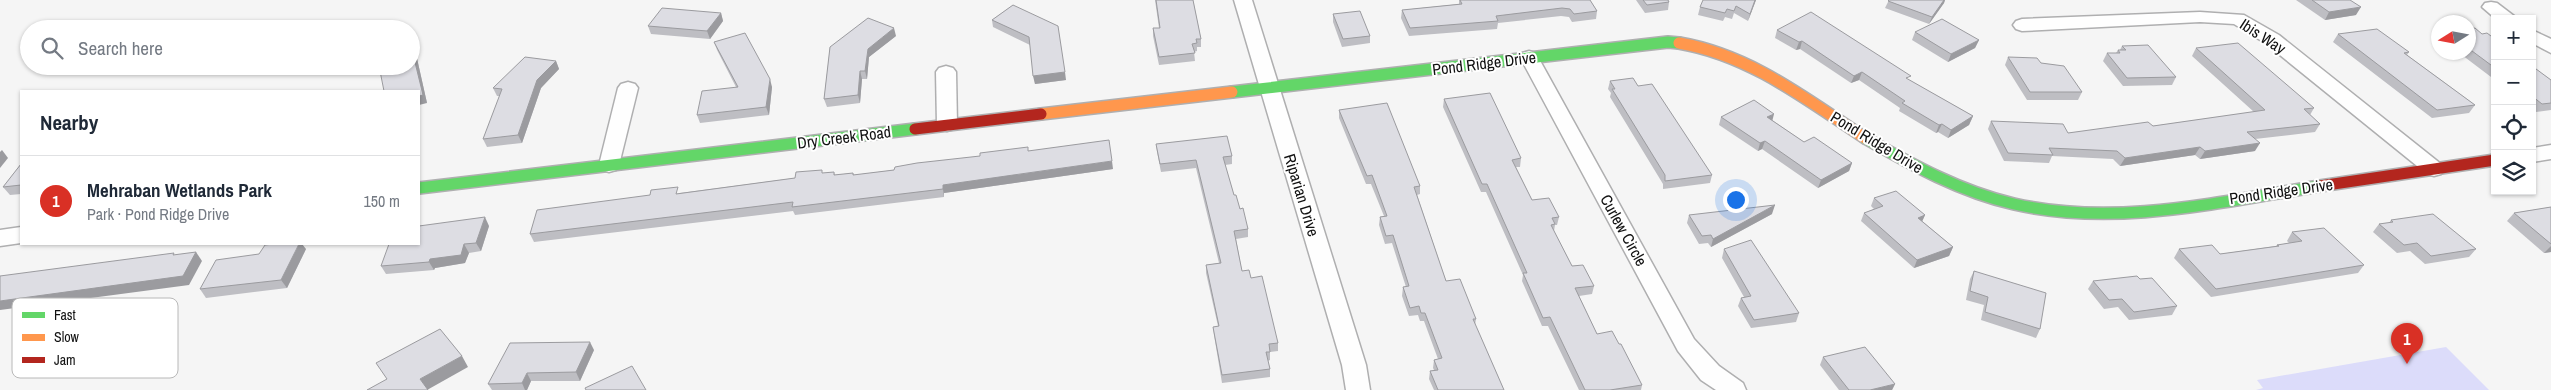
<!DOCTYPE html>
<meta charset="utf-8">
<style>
:root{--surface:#fff;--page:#f6f6f7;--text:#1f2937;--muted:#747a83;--line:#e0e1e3;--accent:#d93025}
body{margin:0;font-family:"Archivo Narrow",sans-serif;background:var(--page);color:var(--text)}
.controls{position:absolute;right:15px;top:15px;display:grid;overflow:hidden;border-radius:0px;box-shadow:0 1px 4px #0004}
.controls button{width:45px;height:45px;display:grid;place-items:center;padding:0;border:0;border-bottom:1px solid var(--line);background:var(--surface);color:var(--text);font:25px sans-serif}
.compass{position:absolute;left:2431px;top:15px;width:45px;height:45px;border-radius:50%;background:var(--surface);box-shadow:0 1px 4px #0004;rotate:259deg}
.you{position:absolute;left:1735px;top:199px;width:18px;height:18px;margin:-12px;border:4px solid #fff;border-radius:50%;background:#1a73e8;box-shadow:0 0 0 8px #1a73e833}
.badge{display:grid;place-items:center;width:32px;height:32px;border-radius:50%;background:var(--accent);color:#fff;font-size:16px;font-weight:700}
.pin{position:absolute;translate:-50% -41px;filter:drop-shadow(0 1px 2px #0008)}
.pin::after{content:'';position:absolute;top:26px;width:18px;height:15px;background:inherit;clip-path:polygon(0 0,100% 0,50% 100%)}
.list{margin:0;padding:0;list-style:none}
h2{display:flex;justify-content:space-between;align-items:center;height:65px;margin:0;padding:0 20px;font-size:21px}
h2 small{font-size:16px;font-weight:400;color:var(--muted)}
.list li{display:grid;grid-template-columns:32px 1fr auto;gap:15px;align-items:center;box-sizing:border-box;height:90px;padding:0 20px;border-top:1px solid var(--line)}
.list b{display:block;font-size:19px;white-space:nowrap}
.list p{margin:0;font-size:16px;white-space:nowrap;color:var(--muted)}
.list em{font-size:16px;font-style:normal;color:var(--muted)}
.icon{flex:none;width:28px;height:28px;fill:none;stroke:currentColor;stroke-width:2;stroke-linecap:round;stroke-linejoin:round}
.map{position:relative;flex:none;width:2551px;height:390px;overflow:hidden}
.search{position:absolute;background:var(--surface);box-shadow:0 1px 4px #0004;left:20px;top:20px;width:400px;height:55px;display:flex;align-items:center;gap:12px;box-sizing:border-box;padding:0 18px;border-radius:28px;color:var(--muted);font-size:19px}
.panel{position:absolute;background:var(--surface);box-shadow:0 1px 4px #0004;left:20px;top:90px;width:400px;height:155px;border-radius:0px}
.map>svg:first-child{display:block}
.green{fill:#dcdcfa}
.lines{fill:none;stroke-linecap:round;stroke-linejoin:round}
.street-casing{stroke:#afafb0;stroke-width:3}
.fast-casing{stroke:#afafb0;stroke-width:14}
.slow-casing{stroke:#afafb0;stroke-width:14}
.jam-casing{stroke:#afafb0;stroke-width:14}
.street{fill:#fefefe;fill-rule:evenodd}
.fast{stroke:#63d668;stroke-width:11}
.slow{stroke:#ff974d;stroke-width:11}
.jam{stroke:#b3261e;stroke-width:11}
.wall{fill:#bebec3}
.shaded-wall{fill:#9b9b9f}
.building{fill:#dddde3;stroke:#9b9b9f}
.labels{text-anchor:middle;stroke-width:4;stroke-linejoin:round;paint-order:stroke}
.street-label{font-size:16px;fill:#111;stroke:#fff}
.key{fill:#fff;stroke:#b8b8b8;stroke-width:1}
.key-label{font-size:14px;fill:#111}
</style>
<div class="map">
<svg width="2551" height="390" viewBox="0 0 2551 390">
<rect width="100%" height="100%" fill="#f5f5f5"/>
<path class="green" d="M2446,347L2489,390H2256L2263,388L2257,380Z"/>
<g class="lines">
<g class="street-casing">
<g id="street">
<path d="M1234,0H1252L1366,365L1370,390H1346L1342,365Z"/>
<path d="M2491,2L2497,3L2518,19H2496L2482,7L2485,3Z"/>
<path d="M2200,12L2244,15L2279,35L2441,164L2444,169L2441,174L2434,176L2427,174L2265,43L2234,24L2200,22L2022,31L2016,29L2013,25L2016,21L2022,19Z"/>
<path d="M2532,30L2551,39V53L2532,43Z"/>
<path d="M1529,51L1536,53L1538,57L1694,339L1719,366L1743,383L1746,390H1716L1701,380L1678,351L1520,57L1522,53Z"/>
<path d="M946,66L953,68L956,72L957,125L954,129L947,131L940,129L937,125L936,72L939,68Z"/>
<path d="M628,82L635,84L638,88L619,165L616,170L609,172L602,170L599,165L618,88L621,84Z"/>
<path d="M2551,145V159L2532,162V148Z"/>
<path d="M21,227V243L0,246V230Z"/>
</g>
</g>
<g class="fast-casing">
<g id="fast">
<path d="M1232,92L1668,42L1679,43"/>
<path d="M1865,138C1912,165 1961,192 2014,204C2115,227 2220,202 2320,186"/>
<path d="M419,188L915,129"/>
</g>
</g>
<g class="slow-casing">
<g id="slow">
<path d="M1679,43C1750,55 1806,99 1865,138"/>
<path d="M1041,114L1232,92"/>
</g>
</g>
<g class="jam-casing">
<g id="jam">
<path d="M915,129L1041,114"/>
<path d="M2320,186L2495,160"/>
</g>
</g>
<use href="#street" class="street"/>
<use href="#fast" class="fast"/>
<use href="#slow" class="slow"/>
<use href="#jam" class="jam"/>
</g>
<g class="wall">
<path d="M1155,0H1193L1201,39V47H1197V51L1194,52L1195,61L1159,65L1153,36V28H1159Z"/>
<path d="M1459,0H1590L1597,11L1596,19L1572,22L1569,17L1561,16L1498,23L1497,29L1409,36L1401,18L1402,10L1459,4Z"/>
<path d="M1636,0H1668L1669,2L1668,10L1645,13Z"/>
<path d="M1756,0L1748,21L1734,13L1732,19L1725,17L1723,21L1698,15L1700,7Z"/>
<path d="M1889,0H1945L1944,3L1929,24L1885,8Z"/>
<path d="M2296,0H2350L2356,15L2325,20Z"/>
<path d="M1013,5L1066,80L1035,84L1030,45L993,27L992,20Z"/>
<path d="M721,13L723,21L710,39L651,34L648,26Z"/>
<path d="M1333,14L1370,36V43L1342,47L1333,22Z"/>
<path d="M2468,29L2495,39V80L2458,52H2468Z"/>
<path d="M1777,30L1909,80L1973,116L1969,125L1948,138L1938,132L1936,133L1899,111L1900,108L1859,80L1851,83L1800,49L1796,50L1775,38Z"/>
<path d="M1915,32L1979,40L1975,48L1948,62L1912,40Z"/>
<path d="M2338,34L2409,52L2407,55L2475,105L2469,113L2432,118L2333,42Z"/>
<path d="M896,36L869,57L867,79H862L860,103L827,107L824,99L830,47Z"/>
<path d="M714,42L772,87L769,115L700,123L697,115L736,87L717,50Z"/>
<path d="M2122,46L2176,77L2172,85L2123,86L2103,61L2107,53H2116L2118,50H2120Z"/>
<path d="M2196,48L2314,108L2310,115L2320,124L2315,132L2255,139V151L2200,159L2195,155L2120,166L2113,159L2052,156L2049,163L2004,161L1988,129L1991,121L2068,133L2153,126L2254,112L2192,56Z"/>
<path d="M416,54L427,103L381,73L339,69L337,66H411Z"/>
<path d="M2008,57L2041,63L2082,92L2078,100H2027L2005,65Z"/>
<path d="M556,61L559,69L541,88L522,143L487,147L483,139L500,96H497L493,88Z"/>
<path d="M2532,66L2551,80V110L2536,112L2532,109Z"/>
<path d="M1610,81L1638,86L1712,175L1710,183L1663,189V184L1610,97L1611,93L1608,89Z"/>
<path d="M1444,99L1521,158L1520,167H1516L1532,200L1559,217L1557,225H1555L1554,231L1572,266L1594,286L1592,294L1579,296L1597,334L1642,385L1641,390H1579L1548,326H1542L1522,281L1523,275L1486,192H1481L1443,107Z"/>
<path d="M1339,110L1420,186V194L1417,195L1446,281L1476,319L1475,325L1504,390H1434L1429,379L1430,371L1434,370L1433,368L1434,360L1438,359L1424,321H1420L1418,315L1409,316L1402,296L1403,287H1406L1392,243L1385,244L1379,225L1380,217L1384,216L1371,184H1366L1339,118Z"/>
<path d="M1721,117L1772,120L1804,142L1852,163L1849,171L1818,188L1762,149L1758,151L1719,125Z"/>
<path d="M1156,144L1232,156V164L1225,165L1234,195L1240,209L1248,229V237L1236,239L1242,271L1251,278L1278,343V351L1270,352V360L1268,361L1270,369V377L1222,383L1214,335L1213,327L1218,326L1206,273V265L1219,263L1196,168L1161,172L1157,152Z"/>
<path d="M1028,151L1113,169L944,193V197L795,215L793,211L534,242L530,234L680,193L795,178L834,172L835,175L853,173L854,175L894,170Z"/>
<path d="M21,164V194L10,195L3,187Z"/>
<path d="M1874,198L1925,215L1922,221L1953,247L1949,256L1914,268L1861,221L1864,213L1874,209L1871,206Z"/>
<path d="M2551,207V252L2544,253L2507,221L2514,213Z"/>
<path d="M1772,214L1711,247L1708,243L1699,244L1687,223L1689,215Z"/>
<path d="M2391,220L2476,249L2469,257L2425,264L2410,251L2397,253L2373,232L2379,224L2389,223Z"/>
<path d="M489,226L481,251L469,253L465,263L435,268L434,270L386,274L381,266Z"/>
<path d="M2292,232L2364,265L2358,273L2211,297L2174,258L2179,249L2220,254L2276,246L2277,245L2289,243L2287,241Z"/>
<path d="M306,249L287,288L206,298L200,289Z"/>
<path d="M1724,249L1799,313L1796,322L1751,328L1738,306L1741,298L1744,297L1722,258Z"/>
<path d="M1974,271L2040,329L2036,338L1981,320L1984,305L1966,300L1970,279Z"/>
<path d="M2140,279L2177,306L2172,315L2129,320L2118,307L2104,309L2088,289L2093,281Z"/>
<path d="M594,350L580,381H531L527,390H492L488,384Z"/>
<path d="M1823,357L1895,384L1892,390H1839L1820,365Z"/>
</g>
<g class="shaded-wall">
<path d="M1755,0H1756L1748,21L1750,14Z"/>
<path d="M1944,0H1945L1944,3L1929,24L1932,17Z"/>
<path d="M2361,7L2356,15L2325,20L2329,12Z"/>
<path d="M721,13L723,21L710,39L707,31Z"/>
<path d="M894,28L896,36L869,57L867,79L865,71L868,49Z"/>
<path d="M1979,40L1975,48L1948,62L1951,54Z"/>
<path d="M1802,41L1800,49L1796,50L1799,42Z"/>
<path d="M411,46L416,54L427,103L419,105V96Z"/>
<path d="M556,61L559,69L541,88L522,143L518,135L537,80Z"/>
<path d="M860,71L862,79L860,103L858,95Z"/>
<path d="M1065,72L1066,80L1035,84L1033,76Z"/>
<path d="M1862,72L1859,80L1851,83L1854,76Z"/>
<path d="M770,79L772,87L769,115L766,107Z"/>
<path d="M1774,114L1772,122L1767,117Z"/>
<path d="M1973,116L1969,125L1948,138L1951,130Z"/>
<path d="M1942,124L1938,132L1936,133L1939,125Z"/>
<path d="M1765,141L1762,149L1758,151L1760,143Z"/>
<path d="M2260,143L2255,151L2200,159L2205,151Z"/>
<path d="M2200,147L2195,155L2120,166L2125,158Z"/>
<path d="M2,150L8,158L0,168V152Z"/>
<path d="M1112,161L1113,169L944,193V197L943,189V185Z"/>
<path d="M1852,163L1849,171L1818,188L1821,180Z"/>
<path d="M1775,205L1772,214L1711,247L1713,239Z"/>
<path d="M1925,215L1921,224L1918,218Z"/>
<path d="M485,217L489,226L481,251L476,243Z"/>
<path d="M299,244H302L306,249L287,288L281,280Z"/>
<path d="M464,244L469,253L465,263L435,268L434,270L429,262L430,259Z"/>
<path d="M2551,246V252L2544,253Z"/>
<path d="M1953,247L1949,256L1914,268L1917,260Z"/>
<path d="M196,252L202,261L189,285L0,310V301Z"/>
<path d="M590,342L594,350L580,381L576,372Z"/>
<path d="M462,356L468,367L427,390L420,379Z"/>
<path d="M527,373L531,381L527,390H525L522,383Z"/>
<path d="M1895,384L1892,390H1870Z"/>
</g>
<g class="building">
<path d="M1156,0H1193L1201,39H1196L1197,43L1192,44L1195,53L1159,57L1153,28H1160Z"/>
<path d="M1460,0H1590L1597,11L1574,14L1570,9L1562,8L1496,16L1498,21L1410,28L1402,10L1462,4Z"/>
<path d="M1643,0H1668L1669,2L1647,5Z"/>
<path d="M1703,0H1755L1750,14L1736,6L1734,11L1727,9L1725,13L1700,7Z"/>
<path d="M1889,0H1944L1932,17L1888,1Z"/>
<path d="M2312,0H2350L2361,7L2329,12Z"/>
<path d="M1013,5L1058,26L1065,72L1033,76L1029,37L992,20Z"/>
<path d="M662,8L721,13L707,31L648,26Z"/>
<path d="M1360,11L1370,36L1343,39L1333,14Z"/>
<path d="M1811,12L1911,76L1906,78L1973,116L1951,130L1942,124L1939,125L1902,103L1905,101L1862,72L1854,76L1802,41L1799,42L1777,30Z"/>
<path d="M868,18L894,28L868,49L865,71H860L858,95L824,99L830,47Z"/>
<path d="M1942,19L1979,40L1951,54L1915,32Z"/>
<path d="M2475,28L2482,34L2487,33L2495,39V68L2468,48V29Z"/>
<path d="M2377,29L2409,52L2404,53L2475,105L2437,110L2338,34Z"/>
<path d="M745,33L770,79L766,107L697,115L702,91L738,87L714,42Z"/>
<path d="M2238,43L2314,108L2304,109L2320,124L2247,132L2260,143L2205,151L2200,147L2125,158L2117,151L2049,148L2053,155L2008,153L1991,121L2063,124L2068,133L2148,122L2153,126L2265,110L2196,48Z"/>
<path d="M2148,45L2176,77L2127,78L2107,53H2120L2118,50H2126L2122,46Z"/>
<path d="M411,46L423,95L419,96V91H384L379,66H411Z"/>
<path d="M525,57L556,61L537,80L518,135L483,139L502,89L493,88Z"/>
<path d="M2008,57L2037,58L2041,63L2064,66L2082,92H2030Z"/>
<path d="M2532,66L2551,80V103L2542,104L2532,96Z"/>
<path d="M1633,78L1638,86L1652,84L1712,175L1665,181V175L1612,89H1615L1610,81Z"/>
<path d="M1490,93L1521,158L1512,160L1532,200L1549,198L1559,217L1552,218L1555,224L1551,225L1572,266L1583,265L1594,286L1575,288L1597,334L1612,331L1619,344H1621L1642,385L1610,390H1585L1550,317L1543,318L1523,273H1527L1487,184H1482L1444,99Z"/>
<path d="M1754,100L1774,114L1767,117L1804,142L1814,137L1852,163L1821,180L1765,141L1760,143L1721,117Z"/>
<path d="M1387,103L1420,186L1414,187L1446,281L1460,279L1476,319H1473L1504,390H1438L1430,371L1438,370L1434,360L1442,358L1425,313H1421L1419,306L1410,308L1403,287L1409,286L1393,235L1386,236L1380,217L1387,216L1372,175L1367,176L1339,110Z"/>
<path d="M1227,136L1232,156L1223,157L1234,195H1236L1240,209L1243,208L1248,229L1234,231L1242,271L1249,270L1251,278L1262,276L1278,343L1269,344L1270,352H1266L1270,369L1222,375L1213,327L1219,326L1206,265L1221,263L1196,160L1160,164L1156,144Z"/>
<path d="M1109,140L1112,161L943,185V189L792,207L793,202L530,234L537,210L650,195L651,190L678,187L676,194L795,178L796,172L822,170V173L834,172V175L853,173V175L894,170L895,167L917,163L980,156V153L1028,147V151Z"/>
<path d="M21,164V185L3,187Z"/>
<path d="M1896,191L1925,215L1918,218L1953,247L1917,260L1864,213L1883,206L1874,198Z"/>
<path d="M1775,205L1713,239L1711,235L1702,236L1689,215Z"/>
<path d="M2551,207V244L2514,213Z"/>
<path d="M2433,214L2476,249L2431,256L2417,243L2404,245L2379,224L2393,222L2391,220Z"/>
<path d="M485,217L476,243L464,244L461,255L430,259L429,262L381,266L389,244H419V226Z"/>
<path d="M2324,228L2364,265L2216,289L2179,249L2212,245L2220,254L2279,246L2277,245L2302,241L2292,232Z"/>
<path d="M1751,240L1799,313L1754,320L1741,298L1751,296L1724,249Z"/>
<path d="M273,244H299L281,280L200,289L216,260L259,254L265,245Z"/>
<path d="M196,252L183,276L0,301V276L174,253L173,255Z"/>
<path d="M1974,271L2046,293L2040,329L1985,312L1988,297L1970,291Z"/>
<path d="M2137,276L2140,279L2152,278L2177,306L2134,312L2122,299L2109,300L2093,281Z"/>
<path d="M440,329L462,356L420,379L428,390H367L387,379L376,363Z"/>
<path d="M590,342L576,372L527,373L522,383L488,384L510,343Z"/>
<path d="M1865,347L1895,384L1870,390H1849L1823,357Z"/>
<path d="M632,366L646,390H586L585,388Z"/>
</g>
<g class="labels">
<g class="street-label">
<text transform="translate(2263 36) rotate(33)" y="6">Ibis Way</text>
<text transform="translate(1484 63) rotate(-7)" y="6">Pond Ridge Drive</text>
<text transform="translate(844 137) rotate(-7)" y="6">Dry Creek Road</text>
<text transform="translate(1877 142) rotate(31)" y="6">Pond Ridge Drive</text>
<text transform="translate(2281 191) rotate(-8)" y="6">Pond Ridge Drive</text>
<text transform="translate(1302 195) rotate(73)" y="6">Riparian Drive</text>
<text transform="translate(1624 230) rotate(61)" y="6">Curlew Circle</text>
</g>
</g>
<rect x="12" y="298" width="166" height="80" rx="8" class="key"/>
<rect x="22" y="312" width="23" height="6" fill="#63d668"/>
<rect x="22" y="334" width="23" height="7" fill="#ff974d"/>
<rect x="22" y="357" width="23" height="6" fill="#b3261e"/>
<g class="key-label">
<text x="54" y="320">Fast</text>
<text x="54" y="342">Slow</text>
<text x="54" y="365">Jam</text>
</g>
</svg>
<div class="controls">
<button>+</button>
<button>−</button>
<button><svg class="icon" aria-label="locate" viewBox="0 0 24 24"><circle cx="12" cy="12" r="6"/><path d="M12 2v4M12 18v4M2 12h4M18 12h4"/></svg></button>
<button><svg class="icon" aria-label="layers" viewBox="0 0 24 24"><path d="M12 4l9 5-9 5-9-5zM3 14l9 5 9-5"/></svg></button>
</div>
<svg class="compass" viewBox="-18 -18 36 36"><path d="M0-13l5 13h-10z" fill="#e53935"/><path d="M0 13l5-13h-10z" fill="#747a83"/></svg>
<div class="you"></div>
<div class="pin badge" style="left:2407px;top:364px">1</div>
<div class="search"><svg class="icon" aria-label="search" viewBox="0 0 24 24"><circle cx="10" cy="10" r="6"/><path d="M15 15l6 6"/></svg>Search here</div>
<section class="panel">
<h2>Nearby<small></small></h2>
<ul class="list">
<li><span class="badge">1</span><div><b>Mehraban Wetlands Park</b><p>Park · Pond Ridge Drive</p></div><em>150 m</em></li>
</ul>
</section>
</div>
